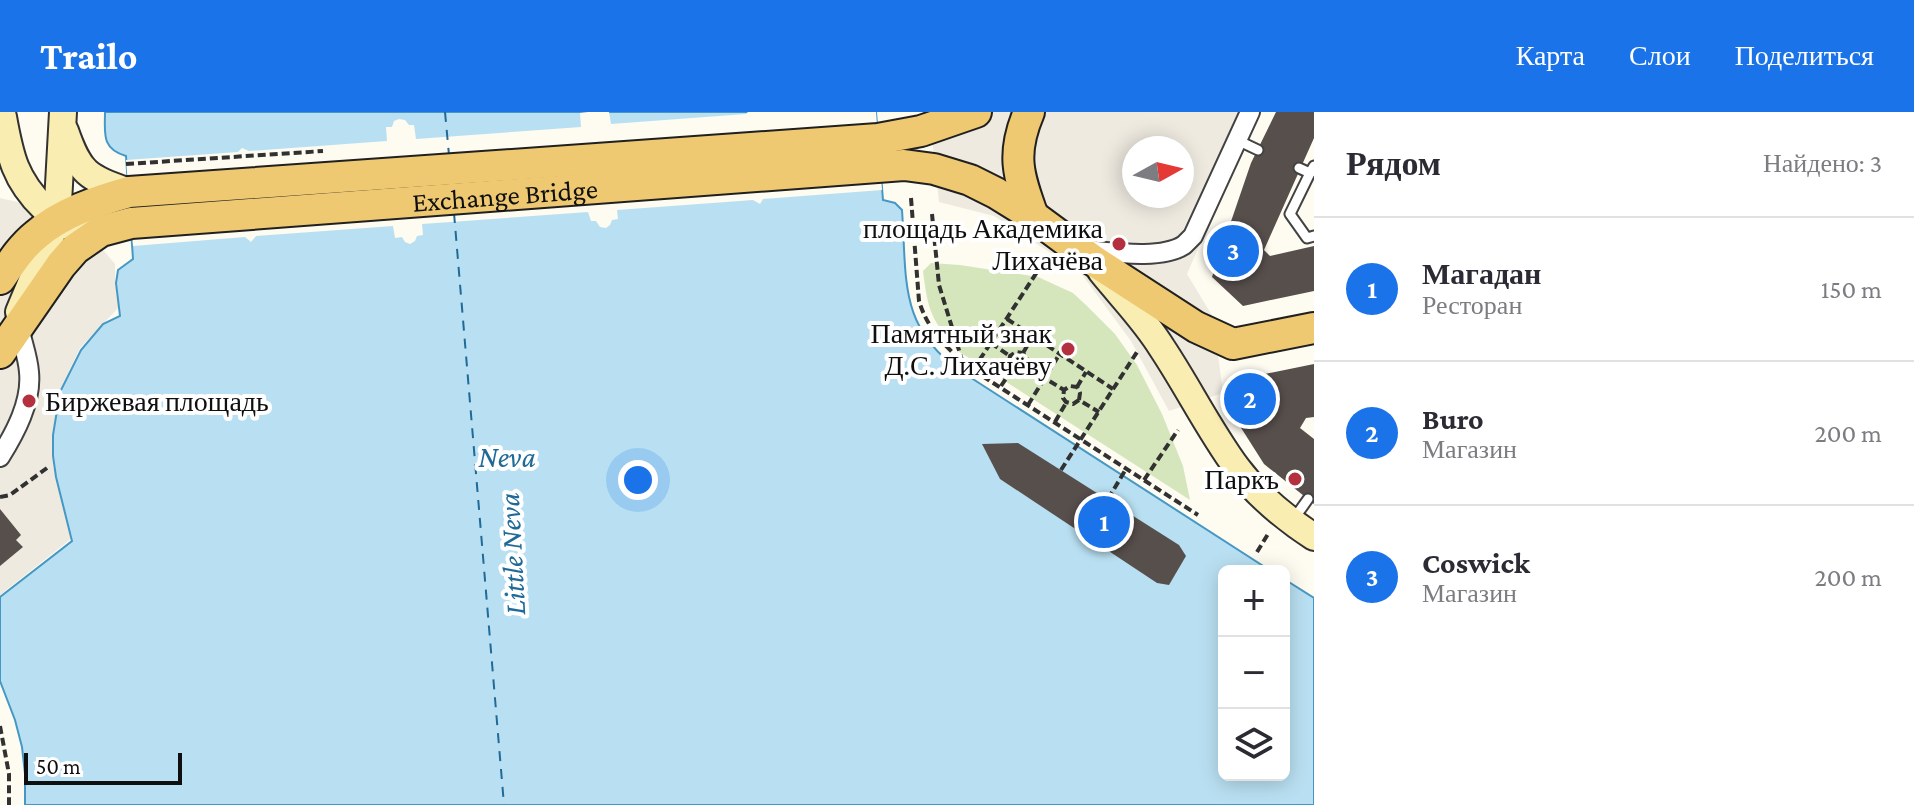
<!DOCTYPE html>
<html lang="ru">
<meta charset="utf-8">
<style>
:root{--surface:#fff;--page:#f2f2f3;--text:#2b2b33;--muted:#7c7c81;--line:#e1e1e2;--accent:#1a73e8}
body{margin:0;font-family:"Crimson Pro",serif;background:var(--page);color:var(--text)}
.controls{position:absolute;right:24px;bottom:24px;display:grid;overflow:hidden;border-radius:12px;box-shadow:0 4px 20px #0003}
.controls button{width:72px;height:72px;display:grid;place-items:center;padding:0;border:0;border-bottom:2px solid var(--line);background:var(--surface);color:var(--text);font:40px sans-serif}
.compass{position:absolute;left:1122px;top:24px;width:72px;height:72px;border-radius:50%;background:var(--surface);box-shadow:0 4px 20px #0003;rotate:82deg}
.scale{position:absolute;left:24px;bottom:20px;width:158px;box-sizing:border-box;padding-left:8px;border:4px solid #0f0f0f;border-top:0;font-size:22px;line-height:28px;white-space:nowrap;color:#0f0f0f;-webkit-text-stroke:6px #fff;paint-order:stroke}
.you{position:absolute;left:638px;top:368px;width:28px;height:28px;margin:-20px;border:6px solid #fff;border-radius:50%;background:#1a73e8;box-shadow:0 0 0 12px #1a73e833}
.badge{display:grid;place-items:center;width:52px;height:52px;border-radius:50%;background:var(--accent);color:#fff;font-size:26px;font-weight:700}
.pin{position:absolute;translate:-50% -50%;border:4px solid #fff;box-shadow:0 2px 8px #0006}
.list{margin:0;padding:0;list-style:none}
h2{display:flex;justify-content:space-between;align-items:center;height:104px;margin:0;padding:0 32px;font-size:34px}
h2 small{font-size:26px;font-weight:400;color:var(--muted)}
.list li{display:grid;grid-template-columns:52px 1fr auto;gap:24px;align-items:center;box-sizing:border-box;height:144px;padding:0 32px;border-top:2px solid var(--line)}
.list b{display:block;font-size:30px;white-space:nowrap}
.list p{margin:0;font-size:26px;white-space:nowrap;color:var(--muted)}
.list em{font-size:26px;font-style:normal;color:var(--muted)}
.icon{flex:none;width:44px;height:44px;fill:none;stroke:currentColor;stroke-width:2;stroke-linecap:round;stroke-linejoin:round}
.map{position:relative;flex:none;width:1314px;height:693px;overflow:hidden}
header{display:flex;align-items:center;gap:48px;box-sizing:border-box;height:112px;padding:0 40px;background:var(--accent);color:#fff}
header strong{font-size:38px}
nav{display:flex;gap:44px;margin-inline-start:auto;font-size:28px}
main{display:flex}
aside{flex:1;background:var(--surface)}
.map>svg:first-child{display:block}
.green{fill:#d5e6bd}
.plaza{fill:#eeeae0;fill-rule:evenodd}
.water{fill:#b9e0f2;stroke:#4698c4;stroke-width:2}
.pier{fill:#fefbf1}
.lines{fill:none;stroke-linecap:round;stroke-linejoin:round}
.ferry{stroke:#206a98;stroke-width:2;stroke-dasharray:10 8;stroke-linecap:butt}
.building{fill:#574f4c}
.lane-casing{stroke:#424242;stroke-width:13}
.street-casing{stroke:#424242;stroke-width:22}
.secondary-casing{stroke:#313131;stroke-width:30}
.primary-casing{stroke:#202020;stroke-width:34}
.path{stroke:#313131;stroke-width:4;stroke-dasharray:8 4;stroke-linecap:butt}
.lane{stroke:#fff;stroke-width:9}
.street{stroke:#fff;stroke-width:18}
.secondary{stroke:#f9edb1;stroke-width:26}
.primary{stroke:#eec971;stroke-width:30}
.poi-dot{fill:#b5303e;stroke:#fff;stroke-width:3}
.labels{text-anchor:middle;stroke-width:8;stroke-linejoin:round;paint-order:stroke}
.street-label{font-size:28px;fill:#0f0f0f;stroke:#fff}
.poi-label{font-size:28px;fill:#0f0f0f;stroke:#fff;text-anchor:end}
.water-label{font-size:30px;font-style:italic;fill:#206a98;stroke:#fff}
</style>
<header>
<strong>Trailo</strong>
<nav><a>Карта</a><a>Слои</a><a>Поделиться</a></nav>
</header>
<main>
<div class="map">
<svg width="1314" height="693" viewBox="0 0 1314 693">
<rect width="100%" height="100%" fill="#fefbf1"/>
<path class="green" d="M931,151L960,153L1038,165L1073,181L1087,194L1115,222L1137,253L1162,302L1183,354L1190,388L958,239C931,207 928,200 923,159Z"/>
<g class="plaza">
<path d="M929,0H1257L1187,162L1213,205L1223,281L1169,299L1131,229L1080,160L994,104L939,90ZM1134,36H1182V84H1134Z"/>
<path d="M0,86L17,90L91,124L115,152V172L119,195L80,236L59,280L54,323L53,354L72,426L0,483Z"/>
</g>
<path class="water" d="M105,0H876L883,88L895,91L902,98C907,168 898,216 962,260L1271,459H1224V663H1284V467L1314,486V693H25V662L22,635L15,608L0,569V485L72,429L56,365L53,344V323L60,280L81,238L103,212L120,204L116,171L118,158L133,147L126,44C101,37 105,21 105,0Z"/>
<path class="pier" d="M588,0H609L611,12L746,2L748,0H876L882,78L763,87L760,92L753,88L617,98L618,107L612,108L610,113L606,116L600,115L596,109H591L588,100L422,112L423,123L417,124L415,129L410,132L405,130L402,125L395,126L393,114L256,124L251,130L245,125L133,134L126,48L238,40L242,36L249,39L387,29L386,15H392L394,9L399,7L405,8L409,13H414L416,27L581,15L580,1Z"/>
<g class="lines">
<g class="ferry">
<path d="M445,0L449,43"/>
<path d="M454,101L504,693"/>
</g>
</g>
<g class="building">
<path d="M1276,0H1314V26L1264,138L1270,144L1314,134V179L1243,194L1212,165L1251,51Z"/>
<path d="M1314,252V305L1306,306L1300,316L1314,327V392L1264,352L1231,300L1250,265Z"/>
<path d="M1018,331L1179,433L1186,444L1169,473L1157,471L1000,367L982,332Z"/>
<path d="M0,397L21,423L16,428L23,435L0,454Z"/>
</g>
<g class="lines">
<g class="lane-casing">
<g id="lane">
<path d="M1237,28L1258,38"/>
<path d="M1299,56L1310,61L1314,54"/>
<path d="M1310,61L1290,102L1307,126L1314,124"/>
<path d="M1293,408L1308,387"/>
</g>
</g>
<g class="street-casing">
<g id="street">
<path d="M1085,138C1111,140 1161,148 1184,133C1187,130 1190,127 1193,124L1250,0"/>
<path d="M0,345C15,321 32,290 29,260C28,245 22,230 19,215"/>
</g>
</g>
<g class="secondary-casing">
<g id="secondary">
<path d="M3,5C10,44 15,68 44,96C48,100 53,106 58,109C71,117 87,118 101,119"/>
<path d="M65,19C80,62 87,65 129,80"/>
<path d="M1101,159C1121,184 1145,208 1162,236C1188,275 1209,318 1237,356C1258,384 1285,406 1314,425"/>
<path d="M19,200L57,109L63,0"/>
</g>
</g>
<g class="primary-casing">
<g id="primary">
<path d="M1029,0C1011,42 1018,63 1033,104"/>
<path d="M0,167C11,151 21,135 36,123C61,101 97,89 129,80L878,27L921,19L976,0"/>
<path id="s1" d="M0,241L61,153L75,137L101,119L131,111L904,53L934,57L970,68L996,81L1033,104L1094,149L1196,215L1233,232L1314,216"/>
</g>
</g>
<g class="path">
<path d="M126,52L323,39"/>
<path d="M911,86L919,189C928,219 949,239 973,258L1198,403"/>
<path d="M932,102L939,173L962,248"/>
<path d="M1007,207L1113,277"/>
<path d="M991,231L1010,244"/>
<path d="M1023,241L1033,224"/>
<path d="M1025,254L1027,247L1023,241L1016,240L1010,244L1009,250L1013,256L1020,257L1025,254L1064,278"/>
<path d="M973,258L1037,160"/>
<path d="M1001,274L1013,256"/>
<path d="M1077,275L1086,260"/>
<path d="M1079,288L1080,281L1077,275L1070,274L1064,278L1063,286L1066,290L1073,292L1079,288L1099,300"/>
<path d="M1028,293L1059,243"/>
<path d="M1055,310L1066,291"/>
<path d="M1061,358L1137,240"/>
<path d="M1144,368L1178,318"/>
<path d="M0,385L10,383L47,356"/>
<path d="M1108,387L1126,357"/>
<path d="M1257,440L1268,422"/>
<path d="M0,614L9,662V693"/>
</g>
<use href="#lane" class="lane"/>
<use href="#street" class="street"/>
<use href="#secondary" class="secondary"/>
<use href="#primary" class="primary"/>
</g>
<g class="poi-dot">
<circle cx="1119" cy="132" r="8"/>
<circle cx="1068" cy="237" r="8"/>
<circle cx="29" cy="289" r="8"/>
<circle cx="1295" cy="367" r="8"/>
</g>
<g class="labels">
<g class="street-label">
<text dy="10" stroke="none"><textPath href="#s1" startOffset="566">Exchange Bridge</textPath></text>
</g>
<g class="poi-label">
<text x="1103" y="126">площадь Академика<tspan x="1103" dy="32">Лихачёва</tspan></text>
<text x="1052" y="231">Памятный знак<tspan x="1052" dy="32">Д.С. Лихачёву</tspan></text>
<text x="45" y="299" text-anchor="start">Биржевая площадь</text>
<text x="1279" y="377">Паркъ</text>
</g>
<g class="water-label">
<text x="507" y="355">Neva</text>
<text transform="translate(512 442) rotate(-93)" y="10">Little Neva</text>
</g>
</g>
</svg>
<div class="controls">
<button>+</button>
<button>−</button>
<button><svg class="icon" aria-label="layers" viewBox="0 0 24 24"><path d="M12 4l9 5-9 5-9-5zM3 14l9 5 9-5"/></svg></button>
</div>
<svg class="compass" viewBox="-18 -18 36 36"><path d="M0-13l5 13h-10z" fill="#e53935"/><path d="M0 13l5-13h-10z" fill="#7c7c81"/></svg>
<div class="scale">50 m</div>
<div class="you"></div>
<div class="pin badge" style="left:1104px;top:410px">1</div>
<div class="pin badge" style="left:1250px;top:287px">2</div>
<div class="pin badge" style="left:1233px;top:139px">3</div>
</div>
<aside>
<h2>Рядом<small>Найдено: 3</small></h2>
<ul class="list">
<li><span class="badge">1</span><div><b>Магадан</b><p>Ресторан</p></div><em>150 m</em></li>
<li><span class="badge">2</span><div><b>Buro</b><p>Магазин</p></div><em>200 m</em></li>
<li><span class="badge">3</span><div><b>Coswick</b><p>Магазин</p></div><em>200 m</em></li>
</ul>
</aside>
</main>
